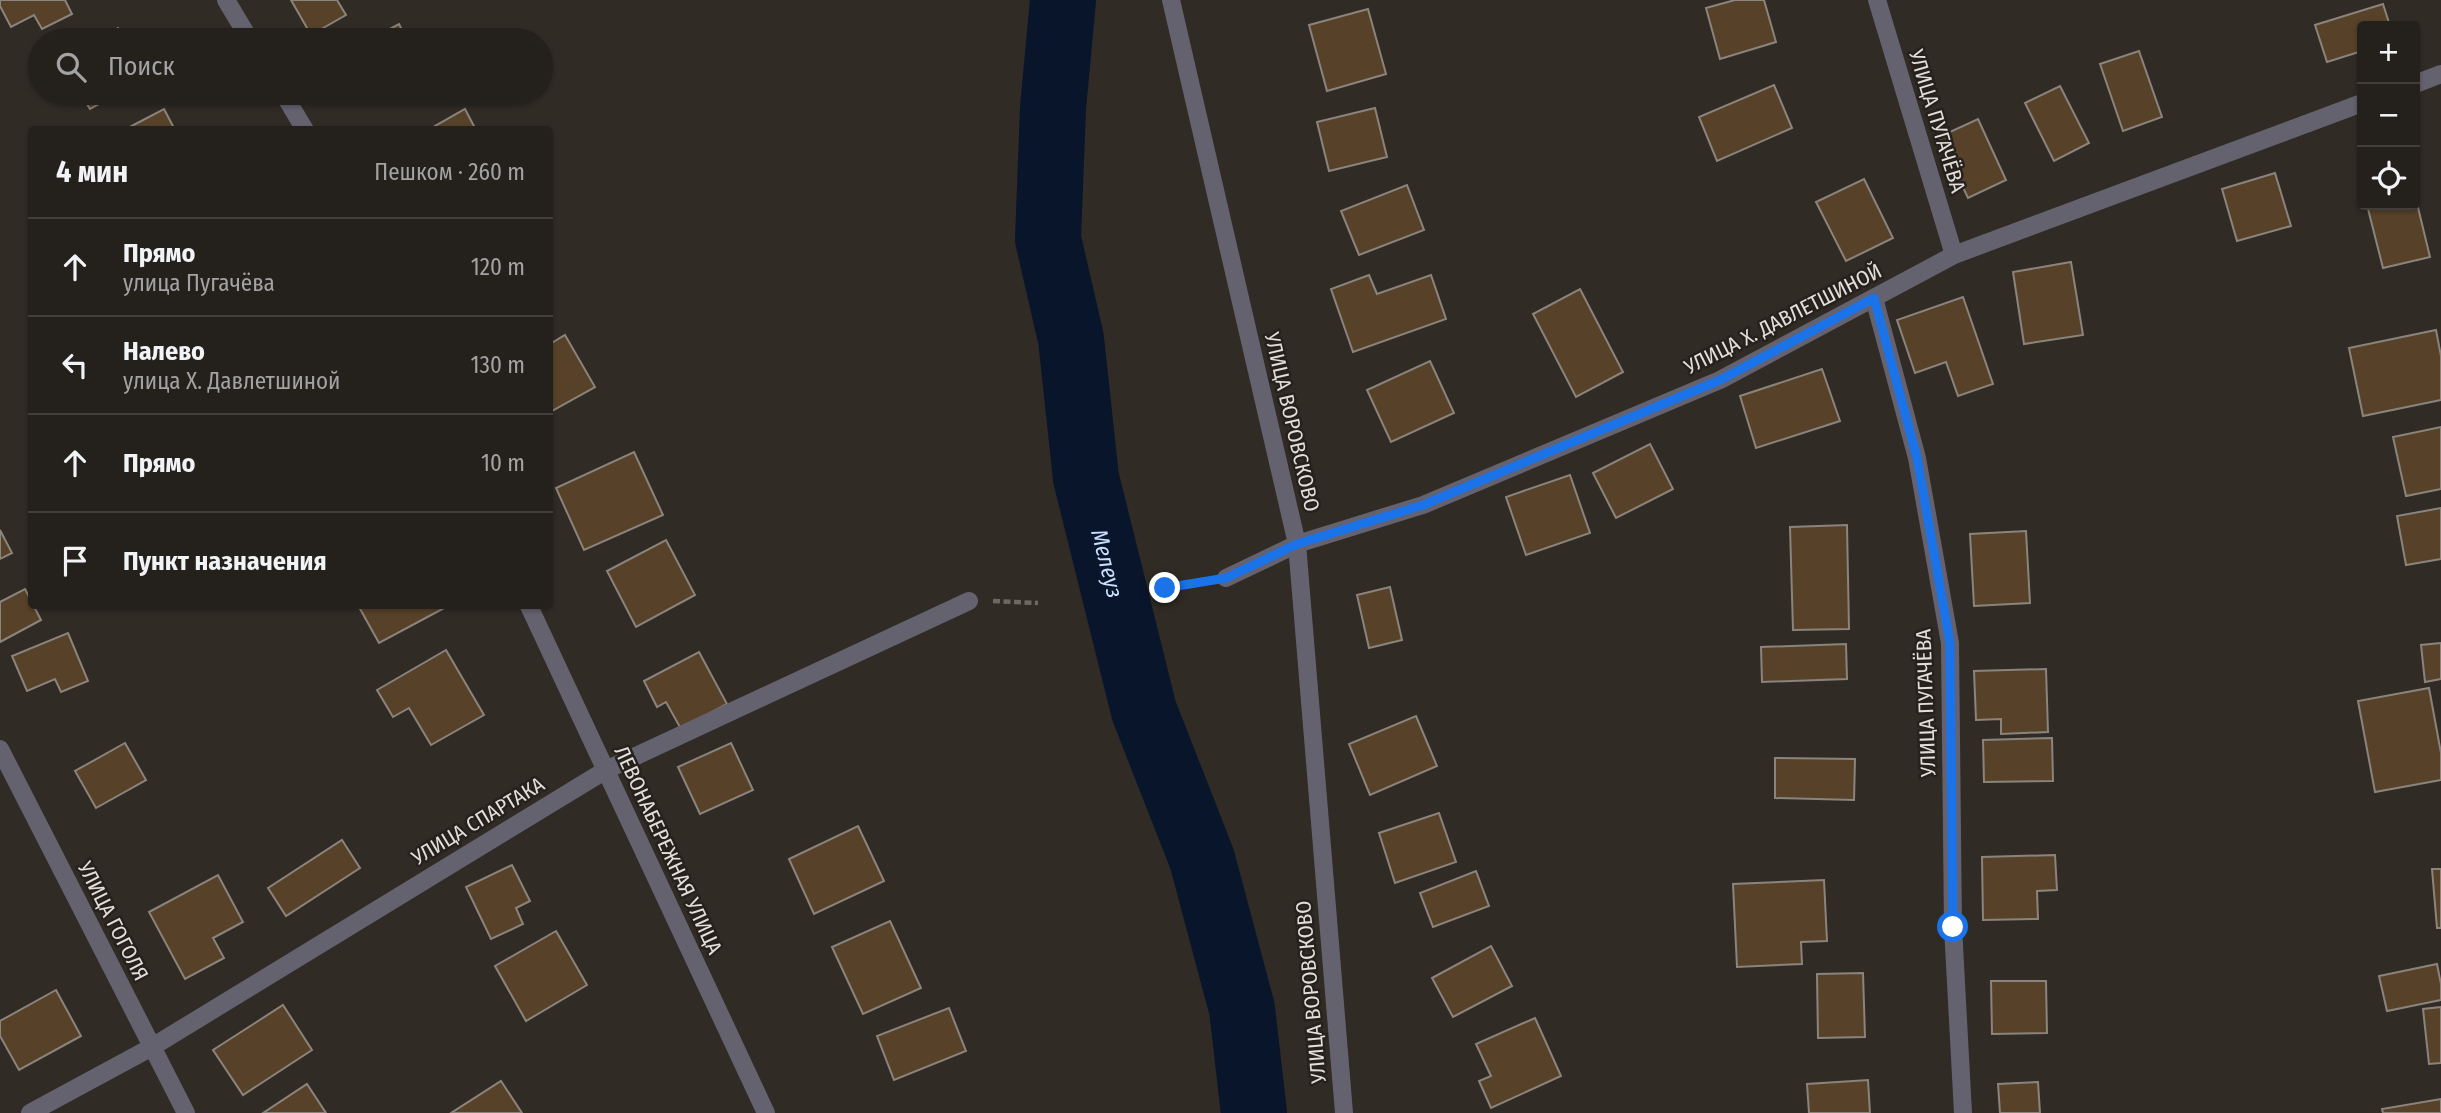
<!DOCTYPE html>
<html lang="ru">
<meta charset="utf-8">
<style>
:root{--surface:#24201c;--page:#2c2825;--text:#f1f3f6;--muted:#a3a3a3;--line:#413e3b}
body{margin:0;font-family:"Fira Sans Condensed",sans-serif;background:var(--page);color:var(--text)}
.controls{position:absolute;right:21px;top:21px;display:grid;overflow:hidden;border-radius:7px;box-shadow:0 2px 5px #0004}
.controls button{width:63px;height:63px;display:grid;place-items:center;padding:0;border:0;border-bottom:2px solid var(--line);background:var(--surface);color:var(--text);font:35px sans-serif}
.stop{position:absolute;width:21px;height:21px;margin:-16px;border:5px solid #1a73e8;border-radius:50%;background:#fff}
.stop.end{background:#1a73e8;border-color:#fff;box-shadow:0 2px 7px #0008}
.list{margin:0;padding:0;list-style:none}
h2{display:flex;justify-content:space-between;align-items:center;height:91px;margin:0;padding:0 28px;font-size:30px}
h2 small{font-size:23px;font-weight:400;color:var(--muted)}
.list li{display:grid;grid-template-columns:46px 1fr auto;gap:21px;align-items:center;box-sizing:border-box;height:98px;padding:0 28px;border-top:2px solid var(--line)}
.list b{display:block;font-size:26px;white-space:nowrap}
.list p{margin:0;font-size:23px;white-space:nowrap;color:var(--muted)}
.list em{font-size:23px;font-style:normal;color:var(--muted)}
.icon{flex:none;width:38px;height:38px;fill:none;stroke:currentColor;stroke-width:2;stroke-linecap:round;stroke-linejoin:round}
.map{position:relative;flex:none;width:2441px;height:1113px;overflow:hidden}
.search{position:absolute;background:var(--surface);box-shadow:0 2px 5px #0004;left:28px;top:28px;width:525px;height:77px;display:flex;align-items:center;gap:18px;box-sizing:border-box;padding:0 24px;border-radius:38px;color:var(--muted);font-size:26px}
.panel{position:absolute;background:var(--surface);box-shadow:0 2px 5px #0004;left:28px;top:126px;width:525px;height:483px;border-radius:7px}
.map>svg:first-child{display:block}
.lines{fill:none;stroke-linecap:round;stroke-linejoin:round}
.river{stroke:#09152b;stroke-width:66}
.building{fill:#574229;stroke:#8a847d;stroke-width:2}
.path{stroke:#6c6862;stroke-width:4.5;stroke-dasharray:7 3.5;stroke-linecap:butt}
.street{stroke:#656270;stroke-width:18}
.route{stroke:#1a73e8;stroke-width:9}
.labels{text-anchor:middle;stroke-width:5;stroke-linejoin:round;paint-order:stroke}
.street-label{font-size:21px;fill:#e3e0dc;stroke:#26211c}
.water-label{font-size:23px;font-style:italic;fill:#ccddfd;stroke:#26211c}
</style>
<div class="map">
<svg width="2441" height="1113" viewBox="0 0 2441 1113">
<rect width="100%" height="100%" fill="#302b25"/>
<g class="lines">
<path class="river" id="s1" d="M1063,0L1053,108L1048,239L1071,339L1086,478L1144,711L1202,859L1242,1009L1254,1113"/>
</g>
<g class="building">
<path d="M0,0H65L72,14L42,29L34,15L11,27L0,6Z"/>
<path d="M291,0H337L346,15L311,35Z"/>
<path d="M1735,0H1764L1776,42L1720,59L1706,8Z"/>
<path d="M2383,4L2390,26H2362V51L2327,62L2315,25Z"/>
<path d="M1368,9L1386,74L1327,91L1309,25Z"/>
<path d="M399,24L407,40H369Z"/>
<path d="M118,28L125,40H96Z"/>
<path d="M2139,51L2162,117L2123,131L2100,64Z"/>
<path d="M1774,85L1792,128L1717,161L1699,117Z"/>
<path d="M2060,86L2089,143L2054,161L2025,103Z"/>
<path d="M80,93H119L90,109Z"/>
<path d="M1375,108L1387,157L1329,171L1317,122Z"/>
<path d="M164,109L175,130H124Z"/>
<path d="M465,109L476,130H428Z"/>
<path d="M1978,119L2006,180L1968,198L1939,137Z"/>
<path d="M2275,173L2291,226L2237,241L2222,189Z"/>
<path d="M1864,179L1893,238L1846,261L1816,202Z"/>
<path d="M1407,185L1424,230L1359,255L1341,211Z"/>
<path d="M2415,195L2430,257L2383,268L2367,205H2415Z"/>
<path d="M2071,262L2083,335L2024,344L2013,272Z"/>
<path d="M1369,275L1377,294L1431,275L1446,319L1353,352L1331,289Z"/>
<path d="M1580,289L1623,372L1576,397L1533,314Z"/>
<path d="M1963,297L1993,384L1958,396L1946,362L1915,373L1897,320Z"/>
<path d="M2436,330L2441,356V400L2363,416L2349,348Z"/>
<path d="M565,335L595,387L550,412V344Z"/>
<path d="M1430,361L1454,413L1391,442L1367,390Z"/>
<path d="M1822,369L1840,421L1756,448L1740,396Z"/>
<path d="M2441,427V489L2406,496L2393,437Z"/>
<path d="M1650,444L1673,489L1616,518L1593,473Z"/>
<path d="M634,452L663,515L584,550L556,488Z"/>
<path d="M1570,475L1590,533L1526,555L1506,497Z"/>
<path d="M2441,508V559L2406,565L2397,516Z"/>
<path d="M1847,525L1849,629L1793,630L1790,527Z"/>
<path d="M0,530L12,553L0,559Z"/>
<path d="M2026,531L2030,603L1974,606L1970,534Z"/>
<path d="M666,540L695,595L636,627L607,571Z"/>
<path d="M1390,587L1402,640L1369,648L1357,595Z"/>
<path d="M25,589L41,620L0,642V602Z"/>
<path d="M362,606H448L379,643L359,607Z"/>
<path d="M68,633L88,681L61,692L55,679L27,691L12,656Z"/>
<path d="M2441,643V679L2425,682L2421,645Z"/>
<path d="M1846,644L1847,679L1762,682L1761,647Z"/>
<path d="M446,650L484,715L431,745L409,708L393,717L377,690Z"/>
<path d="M699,652L727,704L681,729L666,702L657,707L644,681Z"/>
<path d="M2046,669L2048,732L2001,734V719L1976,720L1974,671Z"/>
<path d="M2429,688L2441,753V780L2375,792L2358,701Z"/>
<path d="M1416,716L1437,766L1370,795L1349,744Z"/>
<path d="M2052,738L2053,781L1984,782L1983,740Z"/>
<path d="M125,743L146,780L96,808L75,771Z"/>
<path d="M731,743L753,790L700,814L678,767Z"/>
<path d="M1775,758L1855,759L1854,800L1775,798Z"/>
<path d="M1439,813L1456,862L1395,883L1379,833Z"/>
<path d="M858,826L884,881L814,914L789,859Z"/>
<path d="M342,840L360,868L286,916L268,888Z"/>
<path d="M2055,855L2057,890L2037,891L2038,919L1983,920L1982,857Z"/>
<path d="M512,865L530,901L516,908L523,924L491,939L466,887Z"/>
<path d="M2432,869H2441V928H2437Z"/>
<path d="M1476,871L1489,906L1433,927L1420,893Z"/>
<path d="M218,875L243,922L213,938L224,958L185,979L149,912Z"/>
<path d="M1824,880L1827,941L1801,942L1802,964L1737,967L1733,884Z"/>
<path d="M890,921L921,988L863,1014L832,947Z"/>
<path d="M556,931L587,985L526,1021L495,966Z"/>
<path d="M1491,946L1512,986L1453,1017L1432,978Z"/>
<path d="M2437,964L2441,984V1000L2387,1011L2379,976Z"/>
<path d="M1863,973L1865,1037L1818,1038L1817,974Z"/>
<path d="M1991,981H2046L2047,1033L1992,1034Z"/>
<path d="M56,990L81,1036L19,1070L0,1036V1021Z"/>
<path d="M283,1005L312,1050L243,1095L213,1050Z"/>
<path d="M2441,1007V1063L2429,1064L2423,1009Z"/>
<path d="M949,1008L966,1051L894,1080L877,1036Z"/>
<path d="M1535,1018L1561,1076L1491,1108L1479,1081L1491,1076L1476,1044Z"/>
<path d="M1868,1080L1870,1113H1809L1807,1084Z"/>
<path d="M501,1081L522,1113H451Z"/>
<path d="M2038,1082L2040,1113H2000L1998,1084Z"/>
<path d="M307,1084L326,1113H263Z"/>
<path d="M2441,1099V1113H2383L2382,1109Z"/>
</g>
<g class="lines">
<g class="path">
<path d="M1165,588L1201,582"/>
<path d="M993,601L1038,603"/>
</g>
<g class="street">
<path d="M226,0L250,40"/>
<path d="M1171,0L1297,544L1344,1113"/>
<path d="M1877,0L1954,255"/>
<path d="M2415,84L2441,74"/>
<path d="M283,93L305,130"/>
<path d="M1874,298L1917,458L1950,643L1953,927L1963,1113"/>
<path d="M1226,578L1297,544L1423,505L1720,380L1954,255L2362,103"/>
<path d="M529,606L766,1113"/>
<path d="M0,749L186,1113"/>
<path d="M30,1113L152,1047L606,770L969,601"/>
</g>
</g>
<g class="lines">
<path class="route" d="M1165,588L1226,578L1297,544L1423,505L1720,380L1874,298L1917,458L1950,643L1953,927"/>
</g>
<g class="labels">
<g class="street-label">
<text transform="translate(1937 121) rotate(73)" y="7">УЛИЦА ПУГАЧЁВА</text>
<text transform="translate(1783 319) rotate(-27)" y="7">УЛИЦА Х. ДАВЛЕТШИНОЙ</text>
<text transform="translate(1292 422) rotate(77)" y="7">УЛИЦА ВОРОВСКОВО</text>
<text transform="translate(1926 703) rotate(-92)" y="7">УЛИЦА ПУГАЧЁВА</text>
<text transform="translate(478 821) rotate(-31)" y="7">УЛИЦА СПАРТАКА</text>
<text transform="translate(668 850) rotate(65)" y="7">ЛЕВОНАБЕРЕЖНАЯ УЛИЦА</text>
<text transform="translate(113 921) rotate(63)" y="7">УЛИЦА ГОГОЛЯ</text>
<text transform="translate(1311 992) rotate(-95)" y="7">УЛИЦА ВОРОВСКОВО</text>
</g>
<g class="water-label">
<text dy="8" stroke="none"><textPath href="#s1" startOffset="570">Мелеуз</textPath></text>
</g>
</g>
</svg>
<div class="controls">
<button>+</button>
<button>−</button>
<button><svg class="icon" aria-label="locate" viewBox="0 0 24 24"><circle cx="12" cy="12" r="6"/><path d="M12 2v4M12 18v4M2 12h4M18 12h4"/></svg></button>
</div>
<div class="stop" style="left:1953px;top:927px"></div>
<div class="stop end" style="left:1165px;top:588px"></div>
<div class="search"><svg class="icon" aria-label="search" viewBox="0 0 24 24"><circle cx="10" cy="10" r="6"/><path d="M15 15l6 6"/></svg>Поиск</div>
<section class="panel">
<h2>4 мин<small>Пешком · 260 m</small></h2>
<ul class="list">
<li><svg class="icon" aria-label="ahead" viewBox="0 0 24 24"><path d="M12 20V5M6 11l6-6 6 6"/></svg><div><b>Прямо</b><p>улица Пугачёва</p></div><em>120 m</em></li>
<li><svg class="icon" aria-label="left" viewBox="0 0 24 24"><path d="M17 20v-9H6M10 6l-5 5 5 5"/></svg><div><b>Налево</b><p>улица Х. Давлетшиной</p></div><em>130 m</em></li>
<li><svg class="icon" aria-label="ahead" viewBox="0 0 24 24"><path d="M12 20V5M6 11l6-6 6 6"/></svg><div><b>Прямо</b></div><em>10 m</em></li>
<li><svg class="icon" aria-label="arrive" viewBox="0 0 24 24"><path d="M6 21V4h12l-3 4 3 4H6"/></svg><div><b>Пункт назначения</b></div></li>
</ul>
</section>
</div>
